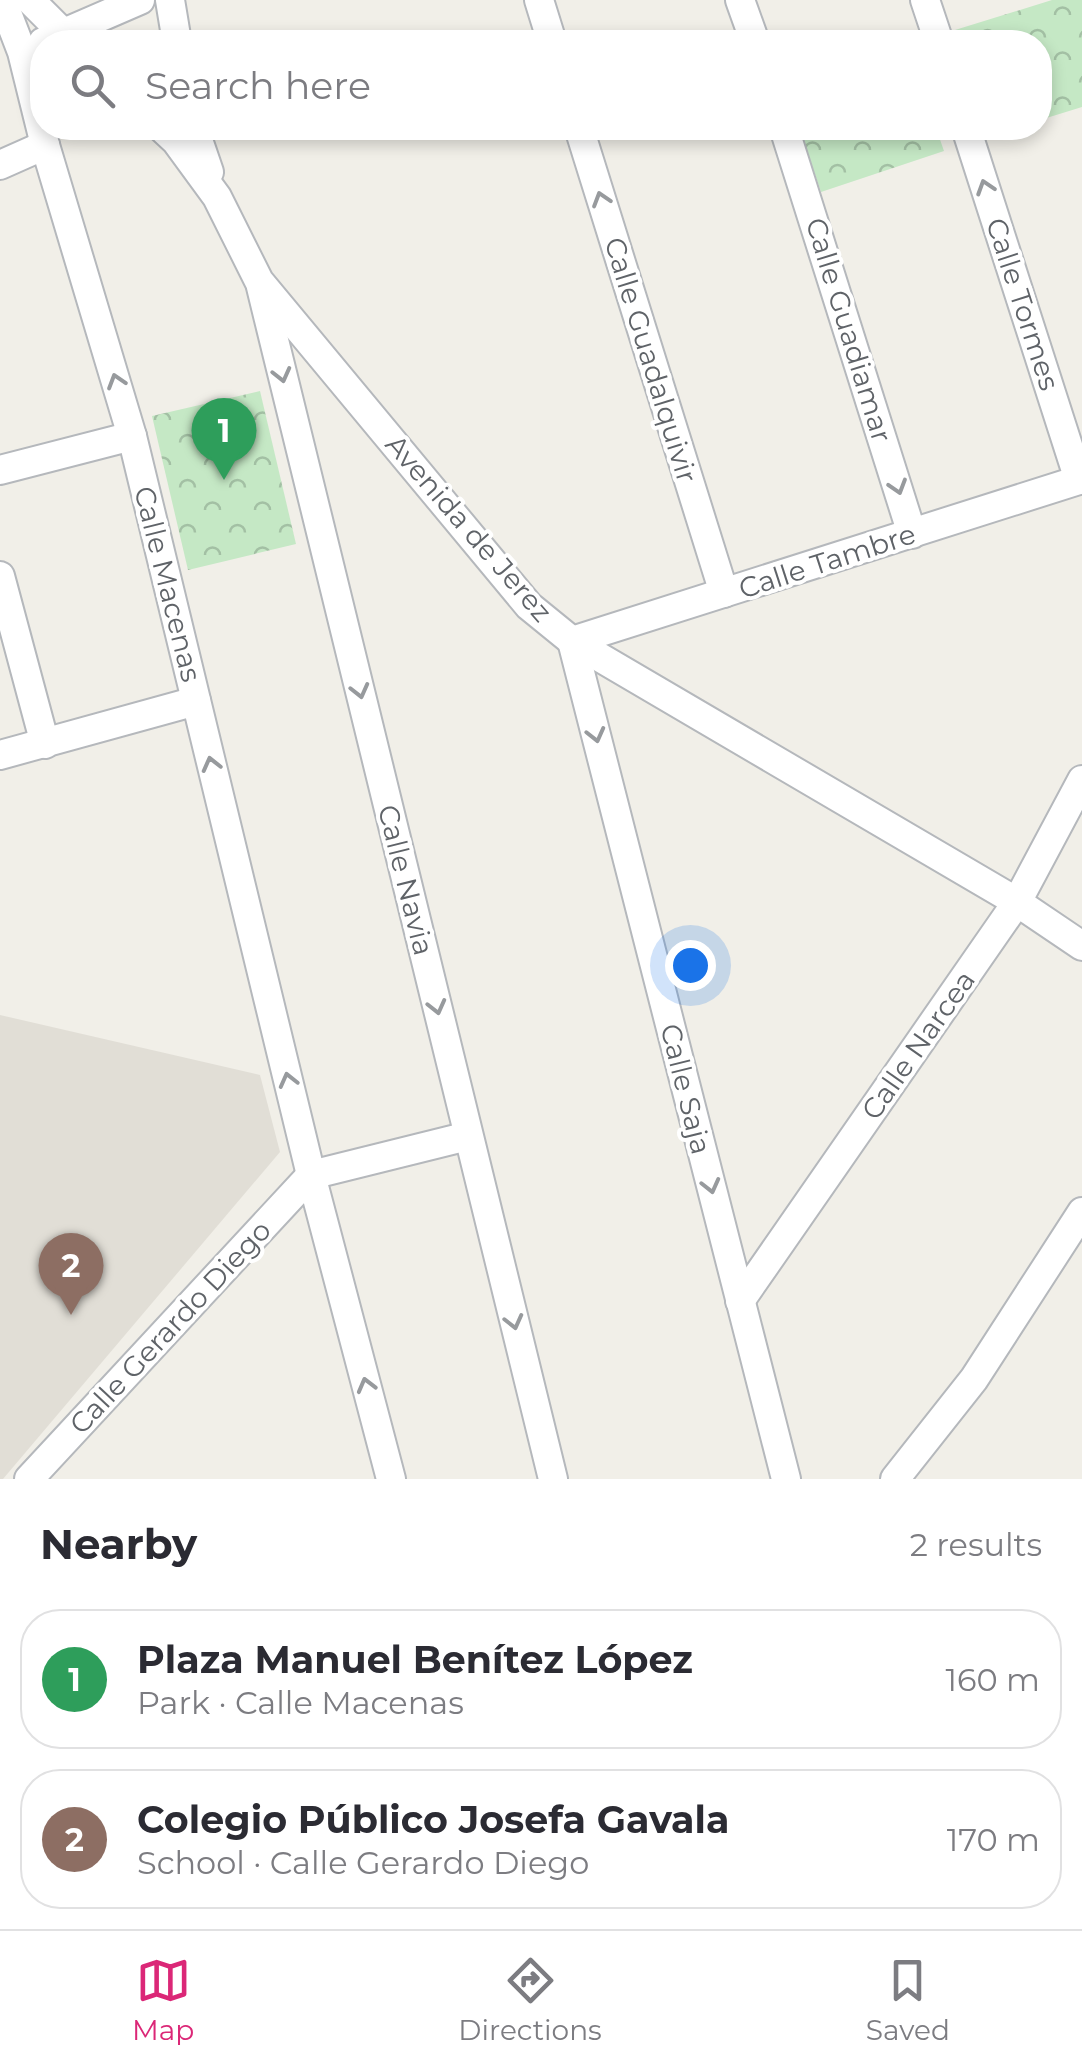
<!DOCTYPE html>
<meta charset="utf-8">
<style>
:root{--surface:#fff;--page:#f2f2f3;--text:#2b2b33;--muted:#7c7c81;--line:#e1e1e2;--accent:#db2777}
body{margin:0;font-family:Montserrat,sans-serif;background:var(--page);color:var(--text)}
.you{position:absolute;left:690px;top:965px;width:35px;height:35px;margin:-25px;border:8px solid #fff;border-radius:50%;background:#1a73e8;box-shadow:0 0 0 15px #1a73e833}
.badge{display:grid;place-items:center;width:65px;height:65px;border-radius:50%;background:var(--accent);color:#fff;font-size:32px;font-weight:700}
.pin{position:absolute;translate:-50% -82px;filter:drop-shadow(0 2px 5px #0008)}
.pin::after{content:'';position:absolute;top:52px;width:35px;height:30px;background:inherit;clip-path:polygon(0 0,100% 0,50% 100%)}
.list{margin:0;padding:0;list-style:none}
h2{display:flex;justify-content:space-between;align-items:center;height:130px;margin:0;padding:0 40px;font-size:42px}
h2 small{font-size:32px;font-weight:400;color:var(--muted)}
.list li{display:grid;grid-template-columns:65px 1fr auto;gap:30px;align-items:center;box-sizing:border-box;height:140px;margin:0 20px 20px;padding:0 20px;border:2px solid var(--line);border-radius:40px}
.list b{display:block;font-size:38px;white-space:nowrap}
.list p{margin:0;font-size:32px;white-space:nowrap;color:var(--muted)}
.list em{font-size:32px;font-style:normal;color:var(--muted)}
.icon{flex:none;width:55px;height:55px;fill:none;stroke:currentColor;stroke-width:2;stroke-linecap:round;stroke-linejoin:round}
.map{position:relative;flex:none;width:1082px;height:1479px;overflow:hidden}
.search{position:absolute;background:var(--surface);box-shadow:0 5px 15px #0003;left:30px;right:30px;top:30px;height:110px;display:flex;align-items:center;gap:25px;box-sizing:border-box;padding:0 35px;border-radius:40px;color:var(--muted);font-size:38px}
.sheet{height:450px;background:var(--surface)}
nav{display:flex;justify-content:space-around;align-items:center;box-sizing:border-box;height:140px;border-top:2px solid var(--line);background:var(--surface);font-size:28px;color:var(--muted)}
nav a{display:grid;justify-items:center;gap:5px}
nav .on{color:var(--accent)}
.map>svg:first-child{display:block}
.education{fill:#e1ded6}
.park{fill:url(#park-crowns)}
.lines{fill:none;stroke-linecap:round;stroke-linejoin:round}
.minor-casing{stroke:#b5b8bc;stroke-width:32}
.minor{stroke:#fff;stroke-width:28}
.oneway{stroke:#979a9d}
.labels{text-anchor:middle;stroke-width:8;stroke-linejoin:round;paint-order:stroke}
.street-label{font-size:28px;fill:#5f6368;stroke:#fff}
</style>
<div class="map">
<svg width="1082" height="1479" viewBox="0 0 1082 1479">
<defs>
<pattern id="park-crowns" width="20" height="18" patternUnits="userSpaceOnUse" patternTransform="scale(2.5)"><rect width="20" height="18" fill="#c5e8c5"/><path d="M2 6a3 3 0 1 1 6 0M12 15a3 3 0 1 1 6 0" fill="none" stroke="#a3c0a4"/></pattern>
</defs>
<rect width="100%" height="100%" fill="#f1efe8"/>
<path class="education" d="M0,1015L260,1075L280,1152L3,1479H0Z"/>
<g class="park">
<path d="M1052,0H1082V107L1040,120V42H959L955,30Z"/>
<path d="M799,128H936L944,151L821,192Z"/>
<path d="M260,391L296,544L188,570L152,416Z"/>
</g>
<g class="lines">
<g class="minor-casing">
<g id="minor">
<path d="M2,0L22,52L45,145L132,436L311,1175L391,1479"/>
<path d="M30,0L72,42"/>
<path d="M170,0L177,42"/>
<path d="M539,0L552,42"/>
<path d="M740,0L755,42"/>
<path d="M925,0L939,42"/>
<path d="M43,42L140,0"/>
<path d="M162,128L176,141L217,197L259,281L529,606L572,641L1017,902L1082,946"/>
<path d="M194,128L209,172"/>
<path d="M579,128L724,593"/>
<path d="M784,128L912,534"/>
<path d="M966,128L1079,480"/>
<path d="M0,165L45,145"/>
<path d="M261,287L553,1479"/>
<path d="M0,470L132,436"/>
<path d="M0,576L45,744"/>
<path d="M0,755L196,701"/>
<path d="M311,1175L468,1136"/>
<path d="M740,1301L1017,902L1082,780"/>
<path d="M29,1479L311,1175"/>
<path d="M786,1479L572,641L1082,479"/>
<path d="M895,1479L974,1379L1082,1212"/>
</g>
</g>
<use href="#minor" class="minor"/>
</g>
<defs><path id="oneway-chevron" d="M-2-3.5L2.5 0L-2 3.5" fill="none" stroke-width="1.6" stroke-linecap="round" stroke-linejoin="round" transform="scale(2.5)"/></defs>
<g class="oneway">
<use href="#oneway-chevron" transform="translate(985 187) rotate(-108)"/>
<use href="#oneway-chevron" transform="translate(601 199) rotate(-107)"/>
<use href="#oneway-chevron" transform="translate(282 375) rotate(76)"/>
<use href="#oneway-chevron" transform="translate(116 381) rotate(-107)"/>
<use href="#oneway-chevron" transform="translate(898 487) rotate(73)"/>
<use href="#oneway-chevron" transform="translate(360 691) rotate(76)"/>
<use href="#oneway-chevron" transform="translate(596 735) rotate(76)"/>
<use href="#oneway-chevron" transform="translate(211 764) rotate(-104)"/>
<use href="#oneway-chevron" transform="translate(437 1007) rotate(76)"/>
<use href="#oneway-chevron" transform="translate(288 1080) rotate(-104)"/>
<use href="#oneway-chevron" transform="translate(711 1186) rotate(76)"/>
<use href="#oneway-chevron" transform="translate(514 1322) rotate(76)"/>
<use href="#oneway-chevron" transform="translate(366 1385) rotate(-105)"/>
</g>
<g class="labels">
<g class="street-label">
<text transform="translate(1023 304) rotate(72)" y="10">Calle Tormes</text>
<text transform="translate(849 330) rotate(73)" y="10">Calle Guadiamar</text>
<text transform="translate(651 360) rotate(73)" y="10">Calle Guadalquivir</text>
<text transform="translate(469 528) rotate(49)" y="10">Avenida de Jerez</text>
<text transform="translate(827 561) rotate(-18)" y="10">Calle Tambre</text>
<text transform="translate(168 584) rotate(76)" y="10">Calle Macenas</text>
<text transform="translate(406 880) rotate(76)" y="10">Calle Navia</text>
<text transform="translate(918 1045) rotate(-55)" y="10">Calle Narcea</text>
<text transform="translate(686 1089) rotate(76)" y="10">Calle Saja</text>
<text transform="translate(170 1327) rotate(-47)" y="10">Calle Gerardo Diego</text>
</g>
</g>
</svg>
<div class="you"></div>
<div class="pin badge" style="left:224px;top:480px;background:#2e9e5b">1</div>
<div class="pin badge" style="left:71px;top:1315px;background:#8d6e63">2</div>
<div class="search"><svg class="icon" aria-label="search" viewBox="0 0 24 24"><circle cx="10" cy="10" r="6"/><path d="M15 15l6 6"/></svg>Search here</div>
</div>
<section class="sheet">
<h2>Nearby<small>2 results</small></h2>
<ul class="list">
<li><span class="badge" style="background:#2e9e5b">1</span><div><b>Plaza Manuel Benítez López</b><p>Park · Calle Macenas</p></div><em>160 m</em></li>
<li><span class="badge" style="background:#8d6e63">2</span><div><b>Colegio Público Josefa Gavala</b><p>School · Calle Gerardo Diego</p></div><em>170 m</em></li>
</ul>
</section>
<nav>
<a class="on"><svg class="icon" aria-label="map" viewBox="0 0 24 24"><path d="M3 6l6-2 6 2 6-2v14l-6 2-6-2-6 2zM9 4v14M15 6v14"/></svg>Map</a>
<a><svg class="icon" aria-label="directions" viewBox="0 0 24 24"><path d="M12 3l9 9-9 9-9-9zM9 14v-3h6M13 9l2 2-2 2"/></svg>Directions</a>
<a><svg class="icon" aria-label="saved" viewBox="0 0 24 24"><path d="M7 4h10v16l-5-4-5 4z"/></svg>Saved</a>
</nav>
